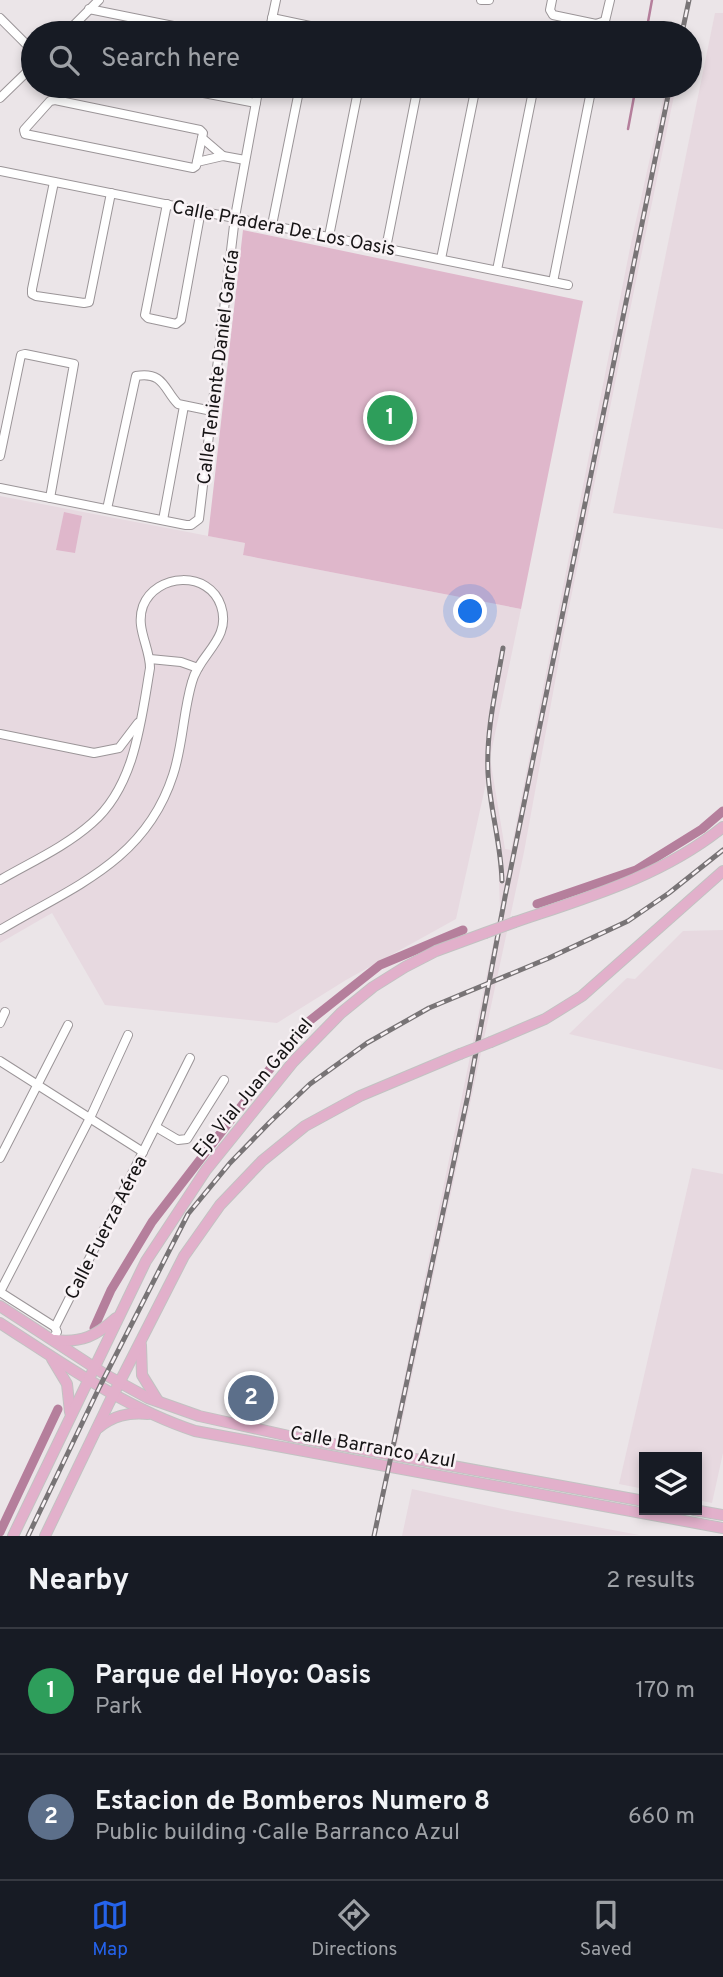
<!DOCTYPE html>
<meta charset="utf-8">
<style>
:root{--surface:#171b24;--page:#242831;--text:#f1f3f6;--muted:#9ea1a6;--line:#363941;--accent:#2563eb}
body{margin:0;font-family:Overpass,sans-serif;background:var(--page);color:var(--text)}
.controls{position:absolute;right:21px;bottom:21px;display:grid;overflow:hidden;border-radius:0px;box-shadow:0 4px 10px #0003}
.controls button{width:63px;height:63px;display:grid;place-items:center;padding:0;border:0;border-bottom:2px solid var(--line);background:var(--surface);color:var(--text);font:35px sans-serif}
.you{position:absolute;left:471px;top:612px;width:24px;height:24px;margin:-18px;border:5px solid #fff;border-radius:50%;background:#1a73e8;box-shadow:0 0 0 10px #1a73e833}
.badge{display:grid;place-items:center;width:46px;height:46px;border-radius:50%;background:var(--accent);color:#fff;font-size:23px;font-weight:700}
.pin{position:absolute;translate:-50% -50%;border:4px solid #fff;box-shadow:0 2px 7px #0006}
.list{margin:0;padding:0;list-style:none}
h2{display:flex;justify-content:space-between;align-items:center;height:91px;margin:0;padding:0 28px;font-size:30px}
h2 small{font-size:23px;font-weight:400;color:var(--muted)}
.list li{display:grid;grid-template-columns:46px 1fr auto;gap:21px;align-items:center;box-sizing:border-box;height:126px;padding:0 28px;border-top:2px solid var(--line)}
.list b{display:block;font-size:26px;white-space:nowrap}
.list p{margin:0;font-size:23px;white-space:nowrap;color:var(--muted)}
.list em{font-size:23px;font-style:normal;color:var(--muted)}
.icon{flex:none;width:38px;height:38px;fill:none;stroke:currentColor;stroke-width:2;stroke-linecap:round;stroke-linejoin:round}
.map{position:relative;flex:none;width:723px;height:1536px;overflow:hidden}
.search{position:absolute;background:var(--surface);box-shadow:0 4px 10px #0003;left:21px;right:21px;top:21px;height:77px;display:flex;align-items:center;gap:18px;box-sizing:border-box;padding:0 24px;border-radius:38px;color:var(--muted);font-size:26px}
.sheet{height:343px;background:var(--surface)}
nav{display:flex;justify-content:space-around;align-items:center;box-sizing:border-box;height:98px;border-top:2px solid var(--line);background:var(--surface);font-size:19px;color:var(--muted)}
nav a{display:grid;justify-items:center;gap:4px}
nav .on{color:var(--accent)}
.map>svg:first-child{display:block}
.built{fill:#e7d9e0}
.green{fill:#dfb7cb}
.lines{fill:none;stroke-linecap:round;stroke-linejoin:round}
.stream{stroke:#b57f9c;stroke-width:2.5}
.canal{stroke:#b57f9c;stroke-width:9}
.minor-casing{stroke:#9b9598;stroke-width:10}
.major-casing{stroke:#c2c2c2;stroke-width:12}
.minor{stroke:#fff;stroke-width:8}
.major{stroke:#e2b0cb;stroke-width:10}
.rail-casing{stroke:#787476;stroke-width:5}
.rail{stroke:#f8f2f5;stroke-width:2.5;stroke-dasharray:8;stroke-linecap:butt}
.major-bridge-casing{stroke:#c2c2c2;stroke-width:12;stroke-linecap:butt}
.major-bridge{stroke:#e2b0cb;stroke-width:10}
.labels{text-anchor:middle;stroke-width:5;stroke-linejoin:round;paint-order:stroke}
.street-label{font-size:19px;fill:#161415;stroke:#f8f2f5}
</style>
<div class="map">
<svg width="723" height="1536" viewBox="0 0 723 1536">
<rect width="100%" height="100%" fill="#ebe5e8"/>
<g class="built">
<path d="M715,13H723V529L613,513Z"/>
<path d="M666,86H676L565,627L524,852L396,1450L390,1448L500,910L498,850L486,783L456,919L346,980L277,1023L105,1005L52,913L0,943V496L245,543L243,555L521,609L490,758L505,849L511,850L631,243Z"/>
<path d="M723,930V1070L569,1034L627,978L635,979L683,931Z"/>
<path d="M692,1168L723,1174V1453L712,1503L697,1500V1457H644V1489L619,1484Z"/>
<path d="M412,1489L507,1510L639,1535L402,1536Z"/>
</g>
<g class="green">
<path d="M243,230L583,301L521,609L243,555L245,543L208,536Z"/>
<path d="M64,512L82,516L75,553L56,550Z"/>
</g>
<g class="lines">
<g class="stream">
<path d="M646,33L652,0"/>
<path d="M628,129L636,86"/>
</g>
<g class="canal">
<path d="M537,904L636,870L702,829L723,811"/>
<path d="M94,1328L111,1290L152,1222L303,1026L380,965L463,930"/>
<path d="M0,1532L58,1409"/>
</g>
<g class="minor-casing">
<g id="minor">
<path d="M481,0H489"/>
<path d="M552,0L550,10L553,15L596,24L605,21L610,0"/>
<path d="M89,9L208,33"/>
<path d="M0,18L33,51"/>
<path d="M272,18L343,33"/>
<path d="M66,33L99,0"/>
<path d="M269,33L276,0"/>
<path d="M167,86L256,103"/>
<path d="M596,86L609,88"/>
<path d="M0,98L33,66"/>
<path d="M55,100L200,130L203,133L196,166L193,168L25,134L24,130L50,101Z"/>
<path d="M202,138L223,156"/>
<path d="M197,162L223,156L245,160"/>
<path d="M0,171L568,285"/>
<path d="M54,182L32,289V294L36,296L84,303L89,302L111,193"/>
<path d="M167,204L145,315L148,318L176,324L181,320L201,210"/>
<path d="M272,225L300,86"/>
<path d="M329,236L359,86"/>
<path d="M386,248L418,86"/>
<path d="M441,259L476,86"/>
<path d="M497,270L534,86"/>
<path d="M553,282L592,86"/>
<path d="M0,456L21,355L25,354L74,364L50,498"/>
<path d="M0,488L186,525H191L199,519L235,217L259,86"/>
<path d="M107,509L136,376C164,371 164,390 178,404L212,411"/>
<path d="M163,520L184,406"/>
<path d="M150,659L181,662L198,668"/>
<path d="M0,734L94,753L119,748L138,723"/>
<path d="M0,880C31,862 65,847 92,823C135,786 141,721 150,668C150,647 135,628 143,606C156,573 209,570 221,606C232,639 199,654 192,682C183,712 183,745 173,775C145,862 72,887 0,930"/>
<path d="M0,1023L5,1012"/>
<path d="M0,1061L143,1152"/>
<path d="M156,1127L178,1140L187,1139L224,1080"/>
<path d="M0,1158L68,1025"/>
<path d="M0,1292L90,1118L128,1035"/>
<path d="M0,1292L55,1327"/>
<path d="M52,1340L57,1332L55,1327L190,1058"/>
</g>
</g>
<g class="major-casing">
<g id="major">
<path d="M515,922C589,897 662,876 723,827"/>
<path d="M491,1042L545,1019L582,996L723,871"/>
<path d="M0,1306L106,1375L148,1398L199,1416L289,1436L644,1501"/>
<path d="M0,1323C62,1363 125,1408 195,1431L723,1528"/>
<path d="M55,1340C82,1343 96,1336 116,1318"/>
<path d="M141,1345L142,1375L158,1401"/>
<path d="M52,1359L67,1384L70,1412"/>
<path d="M98,1428C113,1416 128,1412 148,1414"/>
<path d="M694,1510L723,1515"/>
<path d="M13,1536L146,1261L206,1170L293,1062L341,1013L373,987L405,967L436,951L485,933"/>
<path d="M45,1536L109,1403L184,1256L220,1205L262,1161L305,1126L360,1096L460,1054"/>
</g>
</g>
<use href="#minor" class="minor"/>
<use href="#major" class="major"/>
<g class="rail-casing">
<g id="rail">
<path d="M682,33L689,0"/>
<path d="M502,881C501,844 490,809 488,773C486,730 496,690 503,648"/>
<path d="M28,1536L100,1386L188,1214L230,1163L270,1122L310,1084L367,1043L429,1008L549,958L628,921L669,893L723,850"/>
<path d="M374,1536L468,1095L505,897L670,86"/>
</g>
</g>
<use href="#rail" class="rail"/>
<g class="major-bridge-casing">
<g id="major-bridge">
<path d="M485,933L515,922"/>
<path d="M460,1054L491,1042"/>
</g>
</g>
<use href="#major-bridge" class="major-bridge"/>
</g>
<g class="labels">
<g class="street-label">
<text transform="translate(284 227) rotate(11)" y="7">Calle Pradera De Los Oasis</text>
<text transform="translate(217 367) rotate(-83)" y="7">Calle Teniente Daniel García</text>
<text transform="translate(252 1087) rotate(-50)" y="7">Eje Vial Juan Gabriel</text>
<text transform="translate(105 1227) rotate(-63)" y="7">Calle Fuerza Aérea</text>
<text transform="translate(373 1446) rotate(10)" y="7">Calle Barranco Azul</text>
</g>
</g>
</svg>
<div class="controls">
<button><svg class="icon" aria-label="layers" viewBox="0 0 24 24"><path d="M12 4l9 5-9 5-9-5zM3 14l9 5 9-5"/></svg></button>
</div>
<div class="you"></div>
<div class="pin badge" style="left:390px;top:418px;background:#2e9e5b">1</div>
<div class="pin badge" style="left:251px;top:1398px;background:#5c6f8a">2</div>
<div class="search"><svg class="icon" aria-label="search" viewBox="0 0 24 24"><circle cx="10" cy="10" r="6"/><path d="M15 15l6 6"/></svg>Search here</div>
</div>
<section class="sheet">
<h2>Nearby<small>2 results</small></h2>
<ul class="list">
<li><span class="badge" style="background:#2e9e5b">1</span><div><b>Parque del Hoyo: Oasis</b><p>Park</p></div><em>170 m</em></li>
<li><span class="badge" style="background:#5c6f8a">2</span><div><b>Estacion de Bomberos Numero 8</b><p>Public building · Calle Barranco Azul</p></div><em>660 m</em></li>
</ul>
</section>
<nav>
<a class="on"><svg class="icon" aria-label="map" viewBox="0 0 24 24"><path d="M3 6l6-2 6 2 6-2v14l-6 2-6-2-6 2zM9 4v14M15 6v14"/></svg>Map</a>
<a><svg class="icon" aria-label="directions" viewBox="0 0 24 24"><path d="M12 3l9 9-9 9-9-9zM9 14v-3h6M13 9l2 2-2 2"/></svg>Directions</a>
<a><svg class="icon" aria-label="saved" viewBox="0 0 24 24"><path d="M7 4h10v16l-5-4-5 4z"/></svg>Saved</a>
</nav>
